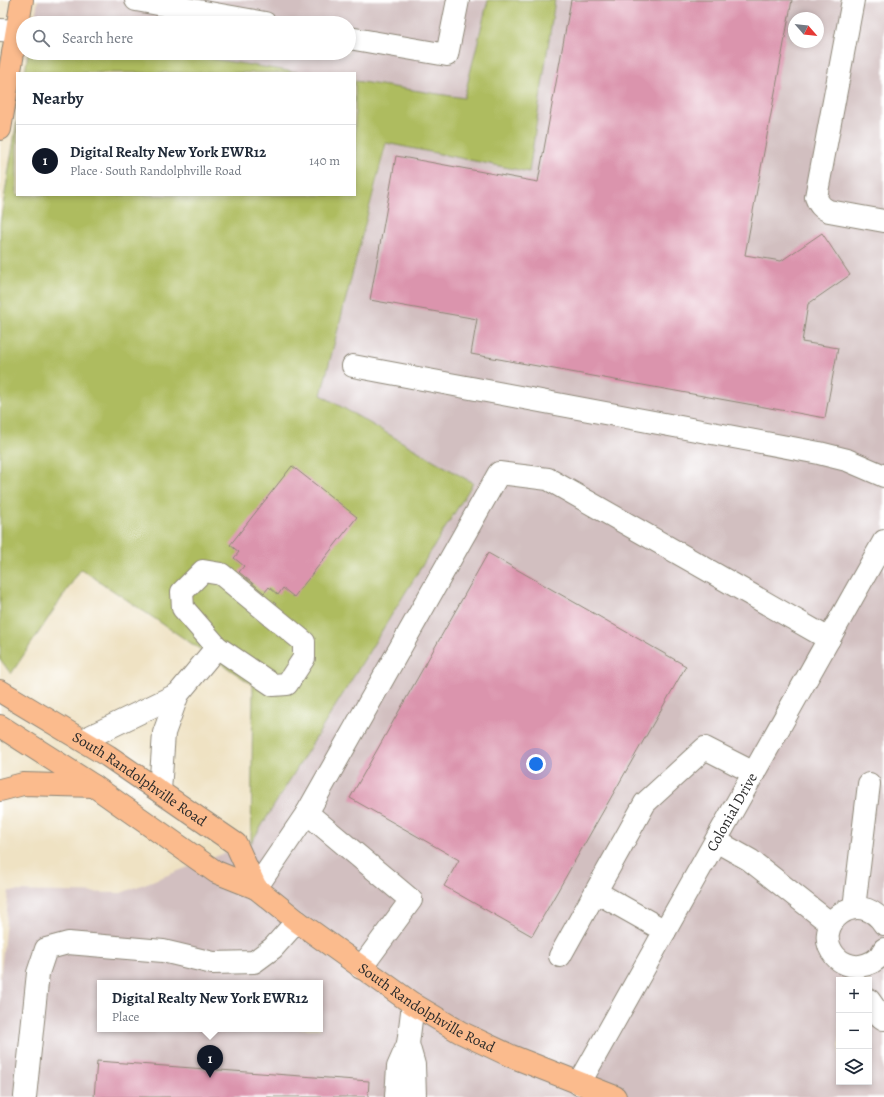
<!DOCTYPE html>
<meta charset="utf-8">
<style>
:root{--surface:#fff;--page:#f6f6f7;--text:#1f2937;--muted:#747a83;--line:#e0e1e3;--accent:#111827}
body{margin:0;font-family:Alegreya,serif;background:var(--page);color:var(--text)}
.controls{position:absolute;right:12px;bottom:12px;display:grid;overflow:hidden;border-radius:0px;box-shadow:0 2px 6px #0003}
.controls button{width:36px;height:36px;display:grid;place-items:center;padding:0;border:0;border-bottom:1px solid var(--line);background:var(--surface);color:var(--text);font:20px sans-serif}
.compass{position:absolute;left:788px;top:12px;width:36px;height:36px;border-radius:50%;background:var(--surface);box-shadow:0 2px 6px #0003;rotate:118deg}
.you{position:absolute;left:536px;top:764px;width:14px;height:14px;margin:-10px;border:3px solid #fff;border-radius:50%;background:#1a73e8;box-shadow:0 0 0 6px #1a73e833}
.badge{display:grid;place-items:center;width:26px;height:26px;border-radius:50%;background:var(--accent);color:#fff;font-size:13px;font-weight:700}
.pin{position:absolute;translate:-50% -33px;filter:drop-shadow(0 1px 2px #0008)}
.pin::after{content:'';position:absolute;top:21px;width:14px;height:12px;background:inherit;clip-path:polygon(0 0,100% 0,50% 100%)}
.popup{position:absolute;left:97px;top:980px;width:226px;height:52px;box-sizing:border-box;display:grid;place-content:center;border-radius:0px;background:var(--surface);filter:drop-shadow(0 1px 3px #0005);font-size:13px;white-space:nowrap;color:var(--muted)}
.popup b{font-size:15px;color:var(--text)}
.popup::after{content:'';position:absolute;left:50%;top:100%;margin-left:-8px;border:8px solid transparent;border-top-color:var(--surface)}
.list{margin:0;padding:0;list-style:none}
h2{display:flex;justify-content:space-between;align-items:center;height:52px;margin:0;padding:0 16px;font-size:17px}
h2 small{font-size:13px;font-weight:400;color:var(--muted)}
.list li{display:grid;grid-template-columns:26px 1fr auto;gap:12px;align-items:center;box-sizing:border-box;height:72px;padding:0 16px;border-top:1px solid var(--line)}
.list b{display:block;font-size:15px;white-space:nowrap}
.list p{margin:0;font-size:13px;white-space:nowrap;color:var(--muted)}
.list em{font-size:13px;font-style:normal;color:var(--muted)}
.icon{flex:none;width:22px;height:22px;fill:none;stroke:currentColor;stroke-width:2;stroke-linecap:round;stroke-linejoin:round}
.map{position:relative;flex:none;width:884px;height:1097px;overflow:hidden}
.search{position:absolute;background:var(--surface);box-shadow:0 2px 6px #0003;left:16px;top:16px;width:340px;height:44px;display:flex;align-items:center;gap:10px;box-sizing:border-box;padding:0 14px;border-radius:22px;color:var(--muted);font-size:15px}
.panel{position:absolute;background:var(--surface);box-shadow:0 2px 6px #0003;left:16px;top:72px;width:340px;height:124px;border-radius:0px}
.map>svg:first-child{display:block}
.industrial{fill:#d2bfc0;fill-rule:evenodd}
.green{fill:#aebc5e;stroke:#6c7444}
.building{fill:#db94ad}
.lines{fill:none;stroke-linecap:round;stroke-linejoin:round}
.minor-casing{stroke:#8d8677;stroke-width:24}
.major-casing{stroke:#8d8677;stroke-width:24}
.minor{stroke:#fff;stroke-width:22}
.major{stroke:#fbbb8d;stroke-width:22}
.labels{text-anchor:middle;stroke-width:3;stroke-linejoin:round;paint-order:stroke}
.street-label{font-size:15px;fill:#2b2b2b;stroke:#fff}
</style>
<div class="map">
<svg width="884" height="1097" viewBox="0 0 884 1097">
<rect width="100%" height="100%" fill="#fff"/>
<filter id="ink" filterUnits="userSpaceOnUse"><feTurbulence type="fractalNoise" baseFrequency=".025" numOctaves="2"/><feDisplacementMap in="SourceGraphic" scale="8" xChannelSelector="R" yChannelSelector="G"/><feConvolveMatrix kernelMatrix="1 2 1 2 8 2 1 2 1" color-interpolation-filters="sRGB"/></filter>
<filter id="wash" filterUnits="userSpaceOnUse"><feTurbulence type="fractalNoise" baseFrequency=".012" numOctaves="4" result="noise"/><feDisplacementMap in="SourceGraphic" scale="16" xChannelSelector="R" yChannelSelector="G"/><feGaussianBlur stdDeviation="0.9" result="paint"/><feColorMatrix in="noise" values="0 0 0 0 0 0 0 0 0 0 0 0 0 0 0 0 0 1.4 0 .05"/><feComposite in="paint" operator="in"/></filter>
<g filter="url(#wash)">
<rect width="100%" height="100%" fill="#efe2c3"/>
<g class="industrial">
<path d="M38,0H488L464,98L355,81V73H302L174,53H349V23H34Z"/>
<path d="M555,0H884V1097H0V980L9,891L121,893L251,843L473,484L321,395L387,143L529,171ZM794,18H818V42H794ZM839,980H869V1082H839ZM100,983H320V1029H100Z"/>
</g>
<g class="green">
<path d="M488,0H555L529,172L386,143L321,395L473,483L251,843L253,685L81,569L11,674L0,659V223L17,121V195H355V81L464,98Z"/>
<path d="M28,53H174L302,73H25Z"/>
</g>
<g id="blocks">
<g class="building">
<path d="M571,0H792L745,255L781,261L822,233L850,275L808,304L802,342L838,348L825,418L471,354L477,319L370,300L396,156L538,182Z"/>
<path d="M292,466L357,517L294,597L283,588L278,595L269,587L264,593L239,572L244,566L234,558L239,552L230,545Z"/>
<path d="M488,553L686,666L532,936L444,886L459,860L350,798Z"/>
<path d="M97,1061L369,1081L368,1097H94Z"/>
</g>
</g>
</g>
<g filter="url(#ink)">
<use href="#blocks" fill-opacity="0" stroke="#8d8677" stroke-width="1"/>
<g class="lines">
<g class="minor-casing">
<g id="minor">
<path d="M136,0L265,23"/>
<path d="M853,0L816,197C819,205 822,208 829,211L884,221"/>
<path d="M0,30L17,31"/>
<path d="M349,38L447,55L458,0"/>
<path d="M353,366L819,453L847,460L884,476"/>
<path d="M203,571L221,574L304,642V658L287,684L273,685L217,647L183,608L182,592Z"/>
<path d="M83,740L178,694"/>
<path d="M160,791L164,733L178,694L217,647"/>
<path d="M307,813L411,900L361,968"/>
<path d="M716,841L750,860L831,924"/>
<path d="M256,888L307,813L499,473L548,479L829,639"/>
<path d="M596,892L665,931"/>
<path d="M854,908L869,784"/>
<path d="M884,924C859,886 809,924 835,956C841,963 851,967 860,966C871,964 880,959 884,949"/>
<path d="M560,956L645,803L705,748L754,773"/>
<path d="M869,1000L881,1017L884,1019"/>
<path d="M408,1044L414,1065L415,1097"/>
<path id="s1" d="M579,1084L884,541"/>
<path d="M25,1097L38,973L46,949L68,943L163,951L213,963L254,962L273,948L297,921"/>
<path d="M396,1097L398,1067L408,1044L413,1004"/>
</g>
</g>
<g class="major-casing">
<g id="major">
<path d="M0,129L22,0"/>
<path id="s2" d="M0,691L108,756L236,844L256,888"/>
<path id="s3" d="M0,726L94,786L216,872L256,888L297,921L413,1004L460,1032L511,1056L615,1097"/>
<path d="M0,790L23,784L94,786"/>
</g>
</g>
<use href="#minor" class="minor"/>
<use href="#major" class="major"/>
</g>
</g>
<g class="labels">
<g class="street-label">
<text dy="5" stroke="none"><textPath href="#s2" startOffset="165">South Randolphville Road</textPath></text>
<text dy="5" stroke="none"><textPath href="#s1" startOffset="312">Colonial Drive</textPath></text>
<text dy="5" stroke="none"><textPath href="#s3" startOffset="513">South Randolphville Road</textPath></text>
</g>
</g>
</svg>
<div class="controls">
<button>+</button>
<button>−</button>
<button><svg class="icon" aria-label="layers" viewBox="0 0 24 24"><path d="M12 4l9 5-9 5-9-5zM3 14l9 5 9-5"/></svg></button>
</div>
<svg class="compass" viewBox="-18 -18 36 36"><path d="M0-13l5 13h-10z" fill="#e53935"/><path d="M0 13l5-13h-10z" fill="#747a83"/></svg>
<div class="you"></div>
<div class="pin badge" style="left:210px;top:1078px">1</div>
<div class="popup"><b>Digital Realty New York EWR12</b>Place</div>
<div class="search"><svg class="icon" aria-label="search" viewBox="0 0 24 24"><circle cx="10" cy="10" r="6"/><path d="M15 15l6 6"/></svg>Search here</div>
<section class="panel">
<h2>Nearby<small></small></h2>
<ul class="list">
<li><span class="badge">1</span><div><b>Digital Realty New York EWR12</b><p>Place · South Randolphville Road</p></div><em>140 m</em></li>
</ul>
</section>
</div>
